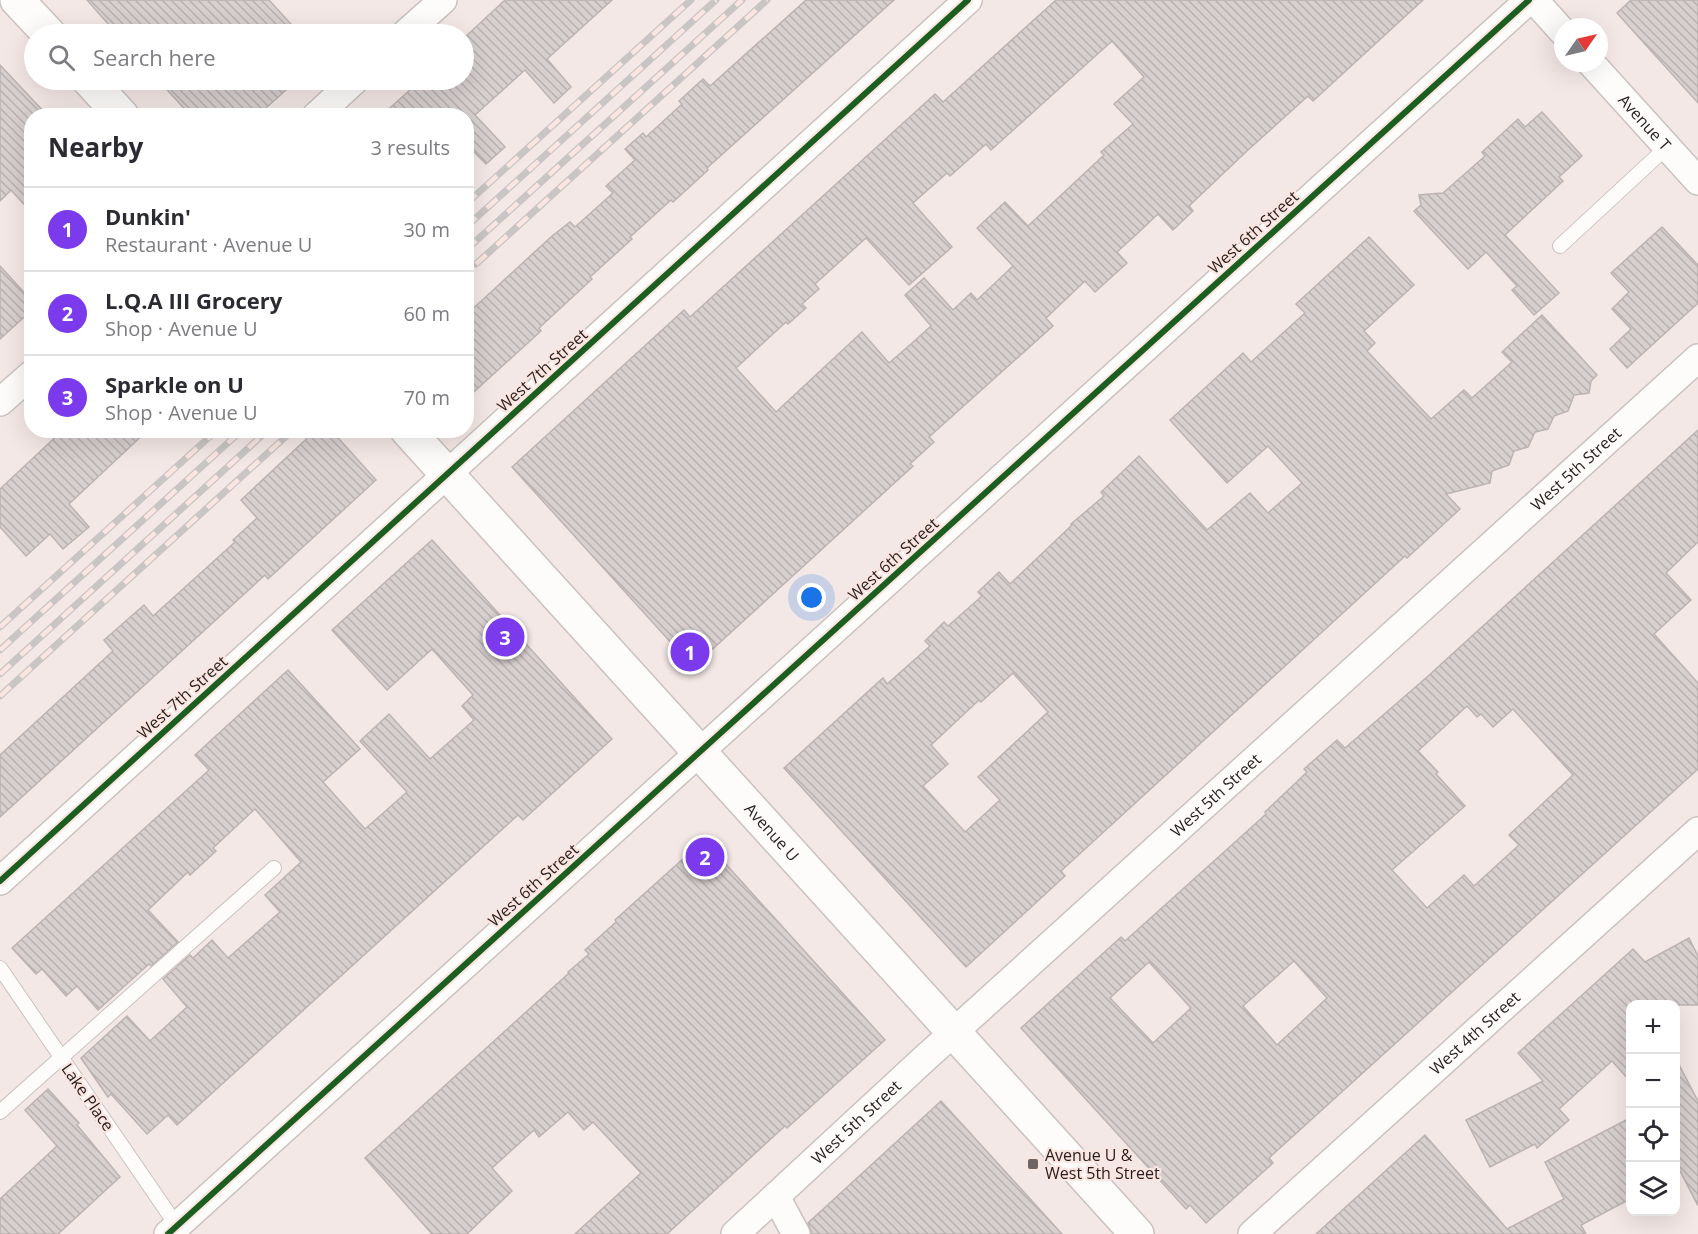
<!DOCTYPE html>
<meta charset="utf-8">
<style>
:root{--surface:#fff;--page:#f7f7f7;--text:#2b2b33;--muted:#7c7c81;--line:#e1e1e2;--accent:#7c3aed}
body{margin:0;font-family:"Open Sans",sans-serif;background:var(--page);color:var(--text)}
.controls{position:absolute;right:18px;bottom:18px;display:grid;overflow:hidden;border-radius:12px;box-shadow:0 6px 24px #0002}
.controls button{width:54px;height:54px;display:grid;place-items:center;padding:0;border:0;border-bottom:2px solid var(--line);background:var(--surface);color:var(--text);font:30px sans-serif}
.compass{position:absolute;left:1554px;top:18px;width:54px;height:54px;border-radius:50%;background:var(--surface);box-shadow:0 6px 24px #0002;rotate:56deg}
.you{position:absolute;left:812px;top:598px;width:21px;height:21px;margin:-15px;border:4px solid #fff;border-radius:50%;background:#1a73e8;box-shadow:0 0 0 9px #1a73e833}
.badge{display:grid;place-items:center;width:39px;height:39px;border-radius:50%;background:var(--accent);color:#fff;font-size:20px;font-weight:700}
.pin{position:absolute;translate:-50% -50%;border:3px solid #fff;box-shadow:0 2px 6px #0006}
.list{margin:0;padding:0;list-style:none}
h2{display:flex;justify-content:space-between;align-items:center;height:78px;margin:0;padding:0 24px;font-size:26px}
h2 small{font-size:20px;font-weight:400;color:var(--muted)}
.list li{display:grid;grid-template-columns:39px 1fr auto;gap:18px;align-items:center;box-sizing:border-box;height:84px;padding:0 24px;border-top:2px solid var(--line)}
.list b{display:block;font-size:22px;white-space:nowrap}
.list p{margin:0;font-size:20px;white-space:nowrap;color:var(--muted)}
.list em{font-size:20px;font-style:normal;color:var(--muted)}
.icon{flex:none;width:33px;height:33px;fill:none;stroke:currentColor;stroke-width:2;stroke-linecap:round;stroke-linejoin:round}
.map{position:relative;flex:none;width:1698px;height:1234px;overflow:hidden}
.search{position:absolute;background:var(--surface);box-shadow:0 6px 24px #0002;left:24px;top:24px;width:450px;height:66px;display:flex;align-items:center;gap:15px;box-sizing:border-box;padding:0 21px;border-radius:33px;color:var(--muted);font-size:22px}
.panel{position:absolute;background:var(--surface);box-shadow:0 6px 24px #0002;left:24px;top:108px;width:450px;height:330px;border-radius:24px}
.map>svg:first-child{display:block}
.building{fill:url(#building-back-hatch);stroke:#bcb3b2;stroke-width:1.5;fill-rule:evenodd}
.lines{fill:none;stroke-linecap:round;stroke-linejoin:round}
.service-casing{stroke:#cac2c0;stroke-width:16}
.minor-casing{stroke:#cac2c0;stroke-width:30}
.secondary-casing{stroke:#cac2c0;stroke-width:36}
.service{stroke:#fdfcfb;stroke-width:14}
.minor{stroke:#fdfcfb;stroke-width:27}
.secondary{stroke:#fdfcfb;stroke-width:33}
.rail-casing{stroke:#c9c5c5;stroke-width:7}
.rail{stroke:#fae5e0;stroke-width:4.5;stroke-dasharray:14;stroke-linecap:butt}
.cycleway-casing{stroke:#fae5e0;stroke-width:10}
.cycleway{stroke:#1b5e20;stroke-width:6}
.poi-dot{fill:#6d6563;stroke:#fae5e0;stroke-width:2}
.labels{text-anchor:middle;stroke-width:4.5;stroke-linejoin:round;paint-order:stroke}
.street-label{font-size:16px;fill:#251e1c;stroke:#fae5e0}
.poi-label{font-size:16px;fill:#251e1c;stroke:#fae5e0;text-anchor:start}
</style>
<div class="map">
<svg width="1698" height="1234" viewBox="0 0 1698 1234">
<defs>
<pattern id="building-back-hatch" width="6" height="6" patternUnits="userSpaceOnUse" patternTransform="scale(1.5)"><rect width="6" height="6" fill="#d8cfcf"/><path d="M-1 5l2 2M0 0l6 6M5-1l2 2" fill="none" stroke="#b9b1b1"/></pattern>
</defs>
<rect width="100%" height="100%" fill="#f4e8e6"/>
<g class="building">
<path d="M87,0H269L300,34H117Z"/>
<path d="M505,0H612L547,59L571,87L554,103L525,70L475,115L505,147L486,164L466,144V116H381L421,80H464V38Z"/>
<path d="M806,0H894L707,168L708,170L673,202L671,200L630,237L632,239L590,277L592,279L539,328L541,331L466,399V315L552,236L570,222L575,227L613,193L606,186L635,160L625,149L643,133L646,137L682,104L679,101L703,79L710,86Z"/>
<path d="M1056,0H1423L1313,101L1308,96L1248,150L1189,206L1193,211L1173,230L1158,214L1139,232L1117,252L1127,263L1095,292L1085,281L1046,318L1053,326L929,437L934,442L910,464L913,466L693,667L512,467L684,310L690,317L935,94L943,102ZM1112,41L1144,77L1114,104L1133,124L1101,152L1104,155L1028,226L1005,202L977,228L1013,266L977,300L971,293L953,310L924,278L905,295L931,326L911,344L889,363L862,332L776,412L736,368L786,322L788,324L806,308L802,304L819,289L815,284L866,238L909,285L952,247L913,203L947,173L950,176L986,144L991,150Z"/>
<path d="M1631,0H1698V103L1617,13Z"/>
<path d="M0,65L48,116H32V213L11,190L0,201Z"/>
<path d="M158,80H297L257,116H191Z"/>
<path d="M1542,112L1582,156L1559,177L1563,181L1505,235L1559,293L1534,315L1512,290L1517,286L1486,252L1468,269L1414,211L1421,205L1419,195L1443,193L1485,156L1482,152L1518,119L1525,127Z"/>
<path d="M1662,227L1698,265V303L1627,368L1610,349L1631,329L1612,309L1629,292L1611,273Z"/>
<path d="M1369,237L1414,285L1364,331L1375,343L1367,351L1431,419L1464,390L1472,398L1512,362L1502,352L1542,315L1597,375L1591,381L1589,393L1574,395L1568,411L1554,416L1548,429L1535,432L1528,447L1514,451L1509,465L1492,471L1490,483L1446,494L1460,509L1407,558L1405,556L1368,590L1061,871L1065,876L966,967L784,768L883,678L887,684L930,646L925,641L944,622L948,626L982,596L978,592L999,572L1010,584L1072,525L1071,524L1104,496L1101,492L1139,456L1207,530L1250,493L1268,513L1302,483L1268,446L1227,483L1170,420L1243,353L1251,362L1305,313L1296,304ZM1013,673L1048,712L978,777L1000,800L965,832L923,786L948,764L931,745L979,700L981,702Z"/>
<path d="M0,266L32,301V310L0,339Z"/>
<path d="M63,430H148L69,504L89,527L63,549L50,534L26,556L0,527V489Z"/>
<path d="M316,430H331L376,480L268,579L265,575L0,817V755L113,651L104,640L144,605L153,616L235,542L233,540L257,518L241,500Z"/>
<path d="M1698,430V542L1666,573L1691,600L1654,634L1698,683V769L1269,1158L1273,1163L1206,1223L1190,1205L1186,1209L1021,1028L1121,937L1125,941L1244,834L1266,814L1265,812L1307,772L1304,769L1337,740L1345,748L1427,677ZM1467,706L1477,717L1481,714L1493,727L1513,709L1573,775L1509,835L1519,845L1497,865L1474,886L1464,875L1427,908L1392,870L1465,806L1436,774L1438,772L1418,751ZM1294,961L1327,998L1277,1045L1243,1006ZM1149,962L1191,1008L1153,1043L1110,998Z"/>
<path d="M432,540L612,739L523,820L518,815L177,1125L168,1115L147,1134L111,1094L108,1097L81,1058L127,1016L150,1041L187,1007L163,979L190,955L193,958L212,940L228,958L280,912L265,895L301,862L255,809L213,848L216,851L190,875L188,872L148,910L178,942L151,966L149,964L98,1010L77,986L66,996L42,969L36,974L12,948L209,770L195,755L288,670L360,749L323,782L365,829L407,792L360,741L389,714L430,759L474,720L462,706L473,695L432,649L387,690L332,630Z"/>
<path d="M704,840L885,1040L787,1128L785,1126L667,1234H575L641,1173L593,1122L584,1130L568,1112L539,1137L534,1130L492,1168L512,1191L467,1234H432L365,1158L569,973L568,972L589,954L585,950L616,922L615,920Z"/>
<path d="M1689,938L1698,956V1005H1630V1081L1612,1061L1559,1109L1569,1120L1537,1148L1535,1144L1490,1167L1466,1120L1543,1081L1518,1053L1633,949L1645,962Z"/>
<path d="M1676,1059L1698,1101V1206L1676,1163Z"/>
<path d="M48,1089L79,1123L77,1125L120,1177L58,1234H0V1199L57,1146L25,1110Z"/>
<path d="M941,1101L1062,1234H812L808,1223Z"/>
<path d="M1630,1118V1199L1581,1225L1586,1234H1316L1425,1135L1507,1229L1564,1199L1545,1162Z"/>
</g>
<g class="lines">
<g class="service-casing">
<g id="service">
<path d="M1560,246L1667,147"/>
<path d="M0,968L177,1226"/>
<path d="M0,1112L274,868"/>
</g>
</g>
<g class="minor-casing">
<g id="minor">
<path d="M1534,0L1563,32"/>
<path d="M405,34L443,0"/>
<path id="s1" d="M1591,63L1698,181"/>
<path d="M316,116L355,80"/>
<path d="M0,402L32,374"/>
<path d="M0,881L968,0"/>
<path d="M776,1197L796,1234"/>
<path d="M168,1234L1529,0"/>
<path id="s2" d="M735,1234L923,1060L1698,358"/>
<path id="s3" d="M1252,1234L1698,831"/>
</g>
</g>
<g class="secondary-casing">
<g id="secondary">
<path d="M17,0L49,34"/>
<path d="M89,80L122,116"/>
<path id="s4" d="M407,430L1137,1234"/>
</g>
</g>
<use href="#service" class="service"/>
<use href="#minor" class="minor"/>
<use href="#secondary" class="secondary"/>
<g class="rail-casing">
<g id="rail">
<path d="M466,204L691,0"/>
<path d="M466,227L716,0"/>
<path d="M466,250L742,0"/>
<path d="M476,264L767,0"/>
<path d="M0,627L217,430"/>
<path d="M0,650L242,430"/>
<path d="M0,674L268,430"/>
<path d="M0,696L293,430"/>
</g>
</g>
<use href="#rail" class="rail"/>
<g class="cycleway-casing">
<g id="cycleway">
<path d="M0,881L968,0"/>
<path d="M168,1234L1529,0"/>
</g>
</g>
<use href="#cycleway" class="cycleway"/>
</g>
<rect class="poi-dot" x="1027" y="1158" width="12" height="12" rx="3"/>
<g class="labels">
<g class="street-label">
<text dy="6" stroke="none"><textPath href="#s1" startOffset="80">Avenue T</textPath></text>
<text transform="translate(1253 232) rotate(-42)" y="6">West 6th Street</text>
<text transform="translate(542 370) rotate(-42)" y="6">West 7th Street</text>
<text dy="6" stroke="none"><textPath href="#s2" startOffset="1137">West 5th Street</textPath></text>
<text transform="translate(893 559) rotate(-42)" y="6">West 6th Street</text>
<text transform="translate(182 697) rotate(-42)" y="6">West 7th Street</text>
<text dy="6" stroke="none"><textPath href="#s2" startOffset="651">West 5th Street</textPath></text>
<text dy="6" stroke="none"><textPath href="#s4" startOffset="543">Avenue U</textPath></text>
<text transform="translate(533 885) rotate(-42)" y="6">West 6th Street</text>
<text dy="6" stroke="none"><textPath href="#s3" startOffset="300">West 4th Street</textPath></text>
<text transform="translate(88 1097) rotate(55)" y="6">Lake Place</text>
<text dy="6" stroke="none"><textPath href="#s2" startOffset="165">West 5th Street</textPath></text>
</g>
<g class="poi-label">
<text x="1045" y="1161">Avenue U &amp;<tspan x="1045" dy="18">West 5th Street</tspan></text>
</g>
</g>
</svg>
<div class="controls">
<button>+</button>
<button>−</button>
<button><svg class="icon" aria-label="locate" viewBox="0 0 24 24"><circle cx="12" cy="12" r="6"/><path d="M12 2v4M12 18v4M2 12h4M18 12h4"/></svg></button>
<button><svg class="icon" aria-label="layers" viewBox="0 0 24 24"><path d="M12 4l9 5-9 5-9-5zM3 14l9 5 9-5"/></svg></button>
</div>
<svg class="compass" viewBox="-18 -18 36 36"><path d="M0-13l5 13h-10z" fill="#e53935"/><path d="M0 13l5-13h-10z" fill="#7c7c81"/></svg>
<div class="you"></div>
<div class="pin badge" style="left:690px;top:652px">1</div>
<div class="pin badge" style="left:705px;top:857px">2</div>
<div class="pin badge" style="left:505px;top:637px">3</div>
<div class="search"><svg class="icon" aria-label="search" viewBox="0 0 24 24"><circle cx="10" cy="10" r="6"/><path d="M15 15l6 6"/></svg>Search here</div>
<section class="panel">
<h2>Nearby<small>3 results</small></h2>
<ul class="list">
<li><span class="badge">1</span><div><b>Dunkin'</b><p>Restaurant · Avenue U</p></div><em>30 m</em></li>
<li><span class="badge">2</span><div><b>L.Q.A III Grocery</b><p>Shop · Avenue U</p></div><em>60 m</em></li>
<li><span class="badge">3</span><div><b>Sparkle on U</b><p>Shop · Avenue U</p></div><em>70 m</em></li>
</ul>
</section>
</div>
